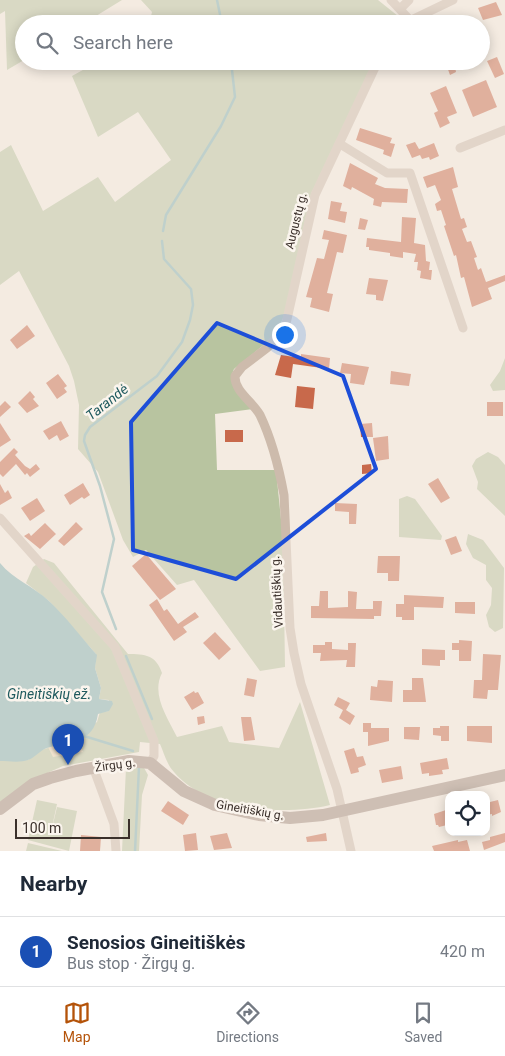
<!DOCTYPE html>
<meta charset="utf-8">
<style>
:root{--surface:#fff;--page:#f2f2f3;--text:#1f2937;--muted:#747a83;--line:#e0e1e3;--accent:#b45309}
body{margin:0;font-family:Roboto,sans-serif;background:var(--page);color:var(--text)}
.controls{position:absolute;right:15px;bottom:15px;display:grid;overflow:hidden;border-radius:10px;box-shadow:0 2px 12px #0003}
.controls button{width:45px;height:45px;display:grid;place-items:center;padding:0;border:0;border-bottom:1px solid var(--line);background:var(--surface);color:var(--text);font:25px sans-serif}
.scale{position:absolute;left:15px;bottom:12px;width:115px;box-sizing:border-box;padding-left:5px;border:2px solid #3b302b;border-top:0;font-size:14px;line-height:18px;white-space:nowrap;color:#3b302b;-webkit-text-stroke:4px #fbf5ee;paint-order:stroke}
.you{position:absolute;left:284px;top:334px;width:18px;height:18px;margin:-12px;border:4px solid #fff;border-radius:50%;background:#1a73e8;box-shadow:0 0 0 8px #1a73e833}
.badge{display:grid;place-items:center;width:32px;height:32px;border-radius:50%;background:var(--accent);color:#fff;font-size:16px;font-weight:700}
.pin{position:absolute;translate:-50% -41px;filter:drop-shadow(0 1px 2px #0008)}
.pin::after{content:'';position:absolute;top:26px;width:18px;height:15px;background:inherit;clip-path:polygon(0 0,100% 0,50% 100%)}
.list{margin:0;padding:0;list-style:none}
h2{display:flex;justify-content:space-between;align-items:center;height:65px;margin:0;padding:0 20px;font-size:21px}
h2 small{font-size:16px;font-weight:400;color:var(--muted)}
.list li{display:grid;grid-template-columns:32px 1fr auto;gap:15px;align-items:center;box-sizing:border-box;height:70px;padding:0 20px;border-top:1px solid var(--line)}
.list b{display:block;font-size:19px;white-space:nowrap}
.list p{margin:0;font-size:16px;white-space:nowrap;color:var(--muted)}
.list em{font-size:16px;font-style:normal;color:var(--muted)}
.icon{flex:none;width:28px;height:28px;fill:none;stroke:currentColor;stroke-width:2;stroke-linecap:round;stroke-linejoin:round}
.map{position:relative;flex:none;width:505px;height:851px;overflow:hidden}
.search{position:absolute;background:var(--surface);box-shadow:0 2px 12px #0003;left:15px;right:15px;top:15px;height:55px;display:flex;align-items:center;gap:12px;box-sizing:border-box;padding:0 18px;border-radius:28px;color:var(--muted);font-size:19px}
.sheet{height:135px;background:var(--surface)}
nav{display:flex;justify-content:space-around;align-items:center;box-sizing:border-box;height:70px;border-top:1px solid var(--line);background:var(--surface);font-size:14px;color:var(--muted)}
nav a{display:grid;justify-items:center;gap:2px}
nav .on{color:var(--accent)}
.map>svg:first-child{display:block}
.green{fill:#b8c4a0}
.sand{fill:#efdcb8}
.water{fill:#7fb0b2}
.lines{fill:none;stroke-linecap:round;stroke-linejoin:round}
.stream{stroke:#7fb0b2;stroke-width:2.5}
.building{fill:#c8694b}
.street{stroke:#cdbbac;stroke-width:9}
.secondary{stroke:#a18a7d;stroke-width:12}
.marked{fill:none;stroke:#1d4ed8;stroke-width:4;stroke-linejoin:round}
.labels{text-anchor:middle;stroke-width:5;stroke-linejoin:round;paint-order:stroke}
.street-label{font-size:12px;fill:#3b302b;stroke:#fbf5ee}
.water-label{font-size:14px;font-style:italic;fill:#1f5a5e;stroke:#fbf5ee}
</style>
<div class="map">
<svg width="505" height="851" viewBox="0 0 505 851">
<rect width="100%" height="100%" fill="#f4ebe1"/>
<g class="green">
<path d="M0,0H122L83,24H24V60L7,70L5,11L0,14Z"/>
<path d="M141,0H378L398,16L393,24H149L152,12Z"/>
<path d="M99,61H375L311,194L285,313L278,331L271,339L234,369L232,374L253,409L215,414L217,470H276L283,539L285,667L260,671L194,580L177,585L146,550L133,557L123,540L98,472L78,449L79,405L74,381L69,366L19,271L0,285V152L11,145L43,211L98,177L115,202L171,160L138,112L98,137L72,76Z"/>
<path d="M505,358V390L493,391L490,385L500,371Z"/>
<path d="M488,452L498,457L505,465V516L477,489L478,482L472,466L476,459Z"/>
<path d="M407,496L415,499L442,536L441,540L399,537V499Z"/>
<path d="M468,534L483,540L504,568L503,628L495,632L489,627L486,615L491,605L492,588L486,580V565L473,558L466,544Z"/>
<path d="M44,559L54,563L128,654C145,654 156,655 162,673C151,694 167,717 177,737L222,726L229,742L279,748L300,702L330,805C284,816 206,811 174,772C167,765 164,753 160,744L140,742L139,752L63,766L36,778L0,802V761L28,760L41,750L58,745L97,722L100,712L109,711V700L99,699L101,688L95,668L96,654L49,601L26,583L33,567Z"/>
<path d="M143,766L148,775L142,795L139,851H122L126,768Z"/>
<path d="M37,800L57,804L49,841L57,807L77,811L69,851L28,840Z"/>
<path d="M28,843L62,851H26Z"/>
</g>
<path class="sand" d="M79,741L83,752L53,757L48,747Z"/>
<path class="water" d="M0,563C14,580 33,586 49,601C66,617 81,637 97,655L95,668L101,688L99,699L112,701L113,704L109,711L98,714C93,745 70,740 47,748C40,750 35,758 28,760C20,763 8,761 0,761Z"/>
<g class="lines">
<g class="stream">
<path d="M217,0L222,24"/>
<path d="M163,231L166,215L221,126L235,97L231,61"/>
<path d="M116,629L102,592L114,539L100,486L84,441L85,435L90,427L157,376L182,342L190,320L193,305L191,289L164,259L162,241"/>
<path d="M126,656L152,719"/>
<path d="M84,736L133,751"/>
<path d="M135,851L139,767"/>
</g>
</g>
<g class="building">
<path d="M496,2L502,15L483,20L478,8Z"/>
<path d="M459,16L462,24H442Z"/>
<path d="M497,57L504,74L495,78L487,61Z"/>
<path d="M446,64L455,67L456,72L450,75Z"/>
<path d="M486,80L497,107L473,117L462,90Z"/>
<path d="M446,86L457,113L447,117L450,123L440,128L434,113L438,111L430,93Z"/>
<path d="M360,128L392,138L390,143L395,144L391,157L383,154L384,150L356,140Z"/>
<path d="M415,142L419,149L434,143L439,156L430,160L429,157L422,159L420,155L412,158L406,145Z"/>
<path d="M350,163L378,178L375,184L385,188L408,189L407,203L382,202L381,207L373,205L374,199L352,187L351,190L343,186Z"/>
<path d="M453,167L458,187L452,189L461,219L464,218L467,227L462,229L467,242L471,241L477,257L474,258L478,270L481,268L486,282L505,275V281L488,288L492,299L472,307L464,277L461,278L456,255L454,256L444,226L446,225L441,210L437,211L435,204L441,200L435,185L427,188L423,177Z"/>
<path d="M331,201L342,203L340,211L347,212L345,223L328,219Z"/>
<path d="M402,217L416,218L414,243L425,245L426,261L430,262L429,270H432L431,280L420,278L421,271L417,270L418,262H414L416,254L403,252V258L390,256V253L369,250V247H366L367,238L401,242Z"/>
<path d="M360,218L368,220L365,230L358,229Z"/>
<path d="M324,230L347,235L343,253L337,252L327,293L333,294L329,312L310,307L312,298L306,297L317,258L324,259L329,240L322,239Z"/>
<path d="M369,278L388,280L383,301L376,300V295L366,294Z"/>
<path d="M27,325L35,336L17,349L10,340Z"/>
<path d="M301,354L330,358L329,369L293,364L291,378L275,375L281,355L301,358Z"/>
<path d="M342,363L369,367L364,385L350,383L351,374L340,373Z"/>
<path d="M391,371L411,374L409,386L390,384Z"/>
<path d="M58,374L67,386L64,388L67,392L57,399L46,383Z"/>
<path d="M297,386L315,388L313,409L295,407Z"/>
<path d="M30,391L35,397L33,399L39,406L27,413L18,403Z"/>
<path d="M5,401L11,407L0,417V406Z"/>
<rect x="487" y="402" width="16" height="14"/>
<path d="M61,421L69,436L60,441L57,435L49,440L43,431Z"/>
<path d="M0,423L11,440L0,447Z"/>
<path d="M372,423L373,437H361L360,424Z"/>
<rect x="225" y="430" width="18" height="12"/>
<path d="M388,436L389,459L376,461L373,438Z"/>
<path d="M14,448L18,452L15,455L25,466L30,469L36,464L40,469L30,477L27,473L25,475L16,464L3,477L0,474V462Z"/>
<path d="M371,464L372,473L362,474V465Z"/>
<path d="M438,478L450,498L441,503L428,484Z"/>
<path d="M83,483L90,495L84,499L82,497L70,505L64,495Z"/>
<path d="M0,484L5,493L8,490L12,498L0,505Z"/>
<path d="M37,498L45,511L30,521L21,508Z"/>
<path d="M335,503L357,504L356,524H349V512L335,511Z"/>
<path d="M76,522L83,529L64,546L58,541Z"/>
<path d="M45,523L56,534L40,549L24,536L29,533L31,536Z"/>
<path d="M456,536L462,551L451,555L445,540Z"/>
<path d="M146,554L176,589L160,600L132,566Z"/>
<path d="M378,556H400L399,581H388V573H377Z"/>
<path d="M320,591H328V608L348,607V591L357,592L356,609H373V601H382L381,616H374V619L311,618V606H319Z"/>
<path d="M404,595L444,597L443,608L414,607V620H402V617H396V604H404Z"/>
<path d="M157,599L164,611L167,609L178,624L195,612L199,617L183,627L187,632L174,641L149,605Z"/>
<path d="M455,602H475V614L455,613Z"/>
<path d="M215,632L231,649L219,660L203,643Z"/>
<path d="M459,640L472,641L471,661H459V650H452V643H459Z"/>
<path d="M325,642H332V649L348,650V643H356L355,667H346L347,660L320,661L321,653H313V645H325Z"/>
<path d="M422,649L445,650V660H440V666L422,665Z"/>
<path d="M483,654L501,655L498,690H488L487,699L473,698L474,680H482Z"/>
<path d="M247,678L257,680L254,697L244,695Z"/>
<path d="M412,678H423L426,702H403V690H412Z"/>
<path d="M378,680L393,681L392,702L370,700L371,686L377,687Z"/>
<path d="M194,691L195,693L198,692L204,703L192,710L184,697Z"/>
<path d="M338,697L350,703L346,710L355,716L350,725L339,718L343,710L334,705Z"/>
<path d="M204,716L205,723L198,725L197,717Z"/>
<path d="M241,717H251L255,740L244,741Z"/>
<path d="M363,723H371V728H389V741L368,746V732H363Z"/>
<path d="M440,726H449V741H441V736L433,735V728H440Z"/>
<path d="M467,726H492V743L467,741Z"/>
<path d="M404,727H420L419,740L404,739Z"/>
<path d="M354,748L357,757L363,756L366,765L358,768L359,772L351,774L344,751Z"/>
<path d="M447,758L449,769L442,770L443,774L429,776V773L422,774L420,763Z"/>
<path d="M401,766L403,779L382,783L379,770Z"/>
<path d="M498,800L501,812L492,816V814L486,815V803Z"/>
<path d="M168,801L189,815L183,825L161,811Z"/>
<path d="M449,809L447,825L439,827L438,825H436L434,814Z"/>
<path d="M196,833L198,850L185,851L183,835Z"/>
<path d="M227,833L232,848L214,850L210,836Z"/>
<path d="M326,833L327,841L307,842L306,837Z"/>
<path d="M505,833V842L484,850L482,842L490,840V837Z"/>
<path d="M81,835L101,837L100,851H80Z"/>
<path d="M458,840V842L467,840L470,851H434L432,846Z"/>
</g>
<g class="lines">
<g class="street">
<path d="M391,0L409,19"/>
<path d="M401,8L409,0"/>
<path d="M403,24L453,0"/>
<path d="M340,144L387,173H410L463,328"/>
<path d="M460,148L505,130"/>
<path d="M0,518L115,647L154,741V756L150,763"/>
<path d="M93,767L114,824L116,851"/>
<path d="M351,851L337,789L301,684L294,653L290,628L284,495C279,468 272,440 260,415C253,402 234,391 235,376L242,367L267,348L285,328L315,195L378,61"/>
</g>
<path class="secondary" d="M0,809L33,784L50,778L76,771L129,761L150,763L184,791L215,805L259,815L290,818L323,815L505,775"/>
</g>
<path d="M0 0H505V851H0ZM217,323L343,376L376,469L236,579L133,550L131,422Z" fill="#f4ebe1" fill-opacity=".55" fill-rule="evenodd"/>
<path class="marked" d="M217,323L343,376L376,469L236,579L133,550L131,422Z"/>
<g class="labels">
<g class="street-label">
<text transform="translate(296 221) rotate(-76)" y="4">Augustų g.</text>
<text transform="translate(277 592) rotate(-93)" y="4">Vidautiškių g.</text>
<text transform="translate(115 765) rotate(-8)" y="4">Žirgų g.</text>
<text transform="translate(250 810) rotate(10)" y="4">Gineitiškių g.</text>
</g>
<g class="water-label">
<text transform="translate(107 402) rotate(-38)" y="5">Tarandė</text>
<text x="49" y="699">Gineitiškių ež.</text>
</g>
</g>
</svg>
<div class="controls">
<button><svg class="icon" aria-label="locate" viewBox="0 0 24 24"><circle cx="12" cy="12" r="6"/><path d="M12 2v4M12 18v4M2 12h4M18 12h4"/></svg></button>
</div>
<div class="scale">100 m</div>
<div class="you"></div>
<div class="pin badge" style="left:68px;top:765px;background:#1a4fb4">1</div>
<div class="search"><svg class="icon" aria-label="search" viewBox="0 0 24 24"><circle cx="10" cy="10" r="6"/><path d="M15 15l6 6"/></svg>Search here</div>
</div>
<section class="sheet">
<h2>Nearby<small></small></h2>
<ul class="list">
<li><span class="badge" style="background:#1a4fb4">1</span><div><b>Senosios Gineitiškės</b><p>Bus stop · Žirgų g.</p></div><em>420 m</em></li>
</ul>
</section>
<nav>
<a class="on"><svg class="icon" aria-label="map" viewBox="0 0 24 24"><path d="M3 6l6-2 6 2 6-2v14l-6 2-6-2-6 2zM9 4v14M15 6v14"/></svg>Map</a>
<a><svg class="icon" aria-label="directions" viewBox="0 0 24 24"><path d="M12 3l9 9-9 9-9-9zM9 14v-3h6M13 9l2 2-2 2"/></svg>Directions</a>
<a><svg class="icon" aria-label="saved" viewBox="0 0 24 24"><path d="M7 4h10v16l-5-4-5 4z"/></svg>Saved</a>
</nav>
